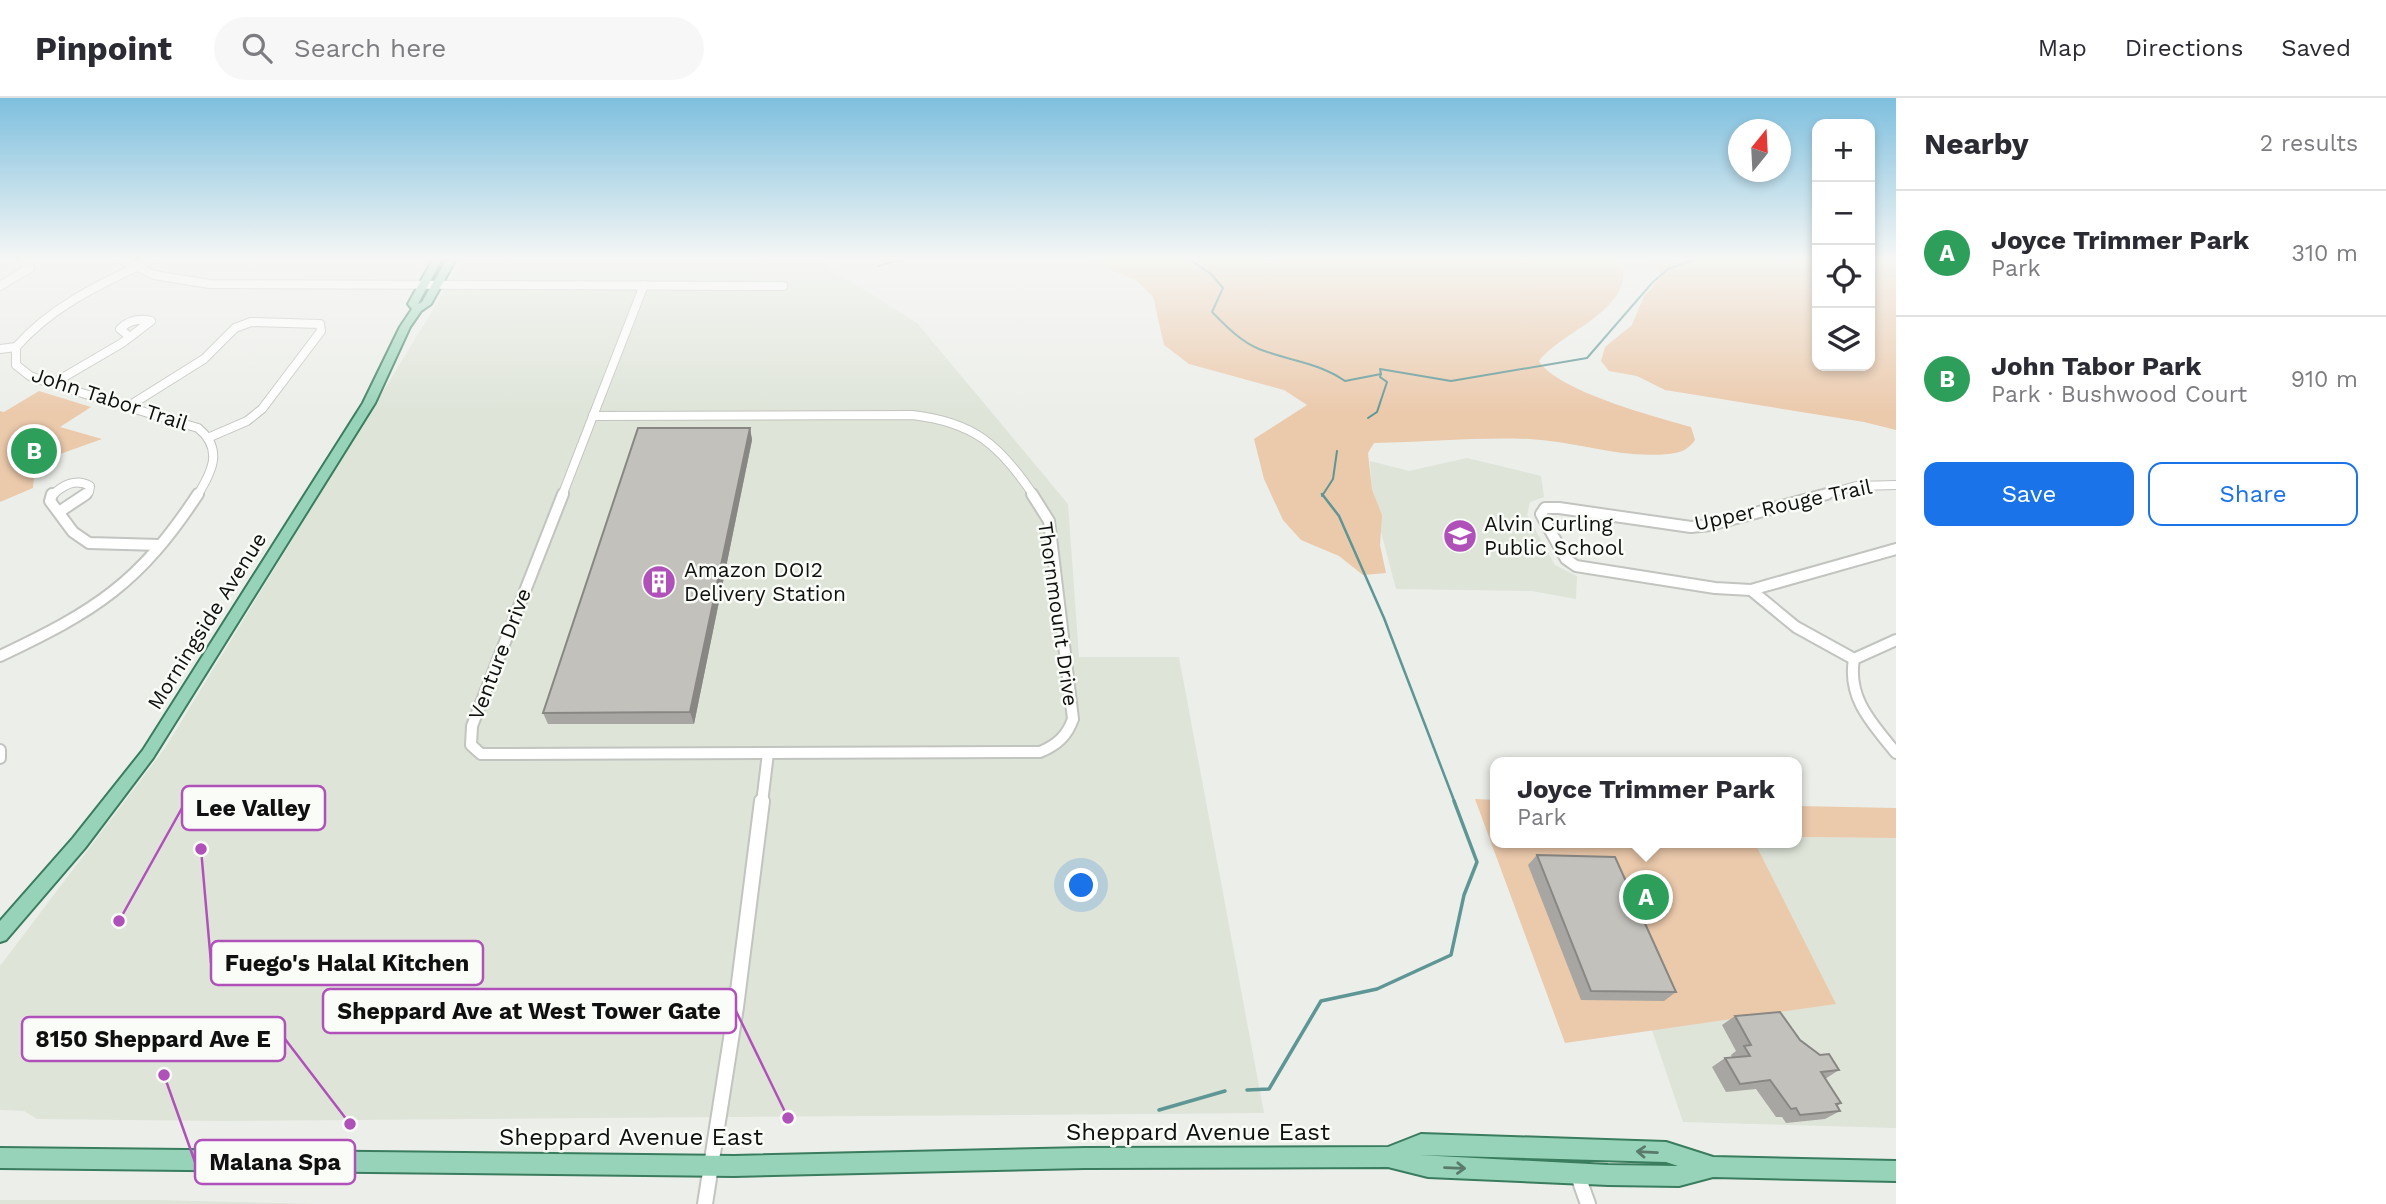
<!DOCTYPE html>
<meta charset="utf-8">
<style>
:root{--surface:#fff;--page:#f7f7f7;--text:#2b2b33;--muted:#7c7c81;--line:#e1e1e2;--accent:#1a73e8}
body{margin:0;font-family:"Work Sans",sans-serif;background:var(--page);color:var(--text)}
.controls{position:absolute;right:21px;top:21px;display:grid;overflow:hidden;border-radius:14px;box-shadow:0 4px 10px #0003}
.controls button{width:63px;height:63px;display:grid;place-items:center;padding:0;border:0;border-bottom:2px solid var(--line);background:var(--surface);color:var(--text);font:35px sans-serif}
.compass{position:absolute;left:1728px;top:21px;width:63px;height:63px;border-radius:50%;background:var(--surface);box-shadow:0 4px 10px #0003;rotate:18deg}
.you{position:absolute;left:1082px;top:788px;width:24px;height:24px;margin:-18px;border:5px solid #fff;border-radius:50%;background:#1a73e8;box-shadow:0 0 0 10px #1a73e833}
.badge{display:grid;place-items:center;width:46px;height:46px;border-radius:50%;background:var(--accent);color:#fff;font-size:23px;font-weight:700}
.pin{position:absolute;translate:-50% -50%;border:4px solid #fff;box-shadow:0 2px 7px #0006}
.popup{position:absolute;left:1490px;top:659px;width:312px;height:91px;box-sizing:border-box;display:grid;place-content:center;border-radius:14px;background:var(--surface);filter:drop-shadow(0 2px 5px #0005);font-size:23px;white-space:nowrap;color:var(--muted)}
.popup b{font-size:26px;color:var(--text)}
.popup::after{content:'';position:absolute;left:50%;top:100%;margin-left:-14px;border:14px solid transparent;border-top-color:var(--surface)}
.list{margin:0;padding:0;list-style:none}
h2{display:flex;justify-content:space-between;align-items:center;height:91px;margin:0;padding:0 28px;font-size:30px}
h2 small{font-size:23px;font-weight:400;color:var(--muted)}
.list li{display:grid;grid-template-columns:46px 1fr auto;gap:21px;align-items:center;box-sizing:border-box;height:126px;padding:0 28px;border-top:2px solid var(--line)}
.list b{display:block;font-size:26px;white-space:nowrap}
.list p{margin:0;font-size:23px;white-space:nowrap;color:var(--muted)}
.list em{font-size:23px;font-style:normal;color:var(--muted)}
.actions{display:flex;gap:14px;padding:21px 28px}
.actions a{flex:1;padding:16px 0;border:2px solid var(--accent);border-radius:14px;text-align:center;font-size:24px;color:var(--accent)}
.actions .main{background:var(--accent);color:#fff}
.icon{flex:none;width:38px;height:38px;fill:none;stroke:currentColor;stroke-width:2;stroke-linecap:round;stroke-linejoin:round}
.map{position:relative;flex:none;width:1896px;height:1106px;overflow:hidden}
header{display:flex;align-items:center;gap:42px;box-sizing:border-box;height:98px;padding:0 35px;background:var(--surface);border-bottom:2px solid var(--line)}
header strong{font-size:33px}
nav{display:flex;gap:38px;margin-inline-start:auto;font-size:24px}
.search{width:490px;height:63px;background:var(--page);display:flex;align-items:center;gap:18px;box-sizing:border-box;padding:0 24px;border-radius:38px;color:var(--muted);font-size:26px}
main{display:flex}
aside{flex:1;background:var(--surface)}
.map>svg:first-child{display:block}
.built{fill:#dee4d8}
.green{fill:#ebc9ab}
.lines{fill:none;stroke-linecap:round;stroke-linejoin:round}
.stream-far2{stroke:#5d9695;stroke-width:2}
.stream-far1{stroke:#5d9695;stroke-width:2.5}
.stream{stroke:#5d9695;stroke-width:3.5}
.minor-far2-casing{stroke:#c1c4bf;stroke-width:10}
.minor-far1-casing{stroke:#c1c4bf;stroke-width:14}
.minor-casing{stroke:#c1c4bf;stroke-width:18}
.major-casing{stroke:#3a7c5e;stroke-width:4}
.minor-far2{stroke:#fff;stroke-width:8}
.minor-far1{stroke:#fff;stroke-width:10}
.minor{stroke:#fff;stroke-width:14}
.major{fill:#97d3b8;fill-rule:evenodd}
.wall{fill:#a7a6a2}
.shaded-wall{fill:#888784}
.building{fill:#c2c1bc;stroke:#888784;stroke-width:2}
.oneway{stroke:#5a7b6c}
.labels{text-anchor:middle;stroke-width:5;stroke-linejoin:round;paint-order:stroke}
.street-label{font-size:21px;fill:#0f100f;stroke:#f9fcf7}
.poi-label{font-size:21px;fill:#0f100f;stroke:#f9fcf7;text-anchor:start}
.near-street-label{font-size:24px;fill:#0f100f;stroke:#f9fcf7}
.leader{fill:none;stroke:#b051ba;stroke-width:2.5}
.callout-dot{fill:#b051ba;stroke:#f9fcf7;stroke-width:2.5}
.callout{fill:#f9fcf7;stroke:#b051ba;stroke-width:2.5}
.callout-label{font-size:23px;text-anchor:middle;font-weight:bold;fill:#0f100f}
</style>
<header>
<strong>Pinpoint</strong>
<div class="search"><svg class="icon" aria-label="search" viewBox="0 0 24 24"><circle cx="10" cy="10" r="6"/><path d="M15 15l6 6"/></svg>Search here</div>
<nav><a>Map</a><a>Directions</a><a>Saved</a></nav>
</header>
<main>
<div class="map">
<svg width="1896" height="1106" viewBox="0 0 1896 1106">
<rect width="100%" height="100%" fill="#eceee9"/>
<g class="built">
<path d="M464,161H815L917,225L1068,406L1079,559H1179L1264,1015L222,1023L37,1021L24,1013L0,1012V868L165,650Z"/>
<path d="M1467,360L1541,378L1544,399L1530,404L1527,417L1555,467L1577,478L1576,501L1532,493L1396,491L1372,399L1370,363L1409,373Z"/>
<path d="M1797,739L1896,740V1030L1683,1024L1652,932L1835,906L1755,745H1796Z"/>
<path d="M0,1102H153L316,1106H0Z"/>
</g>
<g class="green">
<path d="M1083,161H1611L1624,172C1625,216 1561,234 1539,263C1557,293 1656,319 1691,329L1695,342C1688,352 1680,355 1668,356C1621,361 1575,343 1529,341C1477,339 1426,344 1374,345L1368,355L1372,392L1382,417L1380,447L1386,475L1363,477L1339,458L1301,442L1283,422L1264,381L1254,341L1307,307L1284,292L1189,266L1164,247L1153,199L1136,182Z"/>
<path d="M1645,161H1817V268H1870V161H1896V332L1864,324L1665,292L1637,278L1609,273L1601,263L1605,249L1632,227L1644,198L1662,178L1656,167Z"/>
<path d="M39,293L91,309L60,329L102,341L35,365L33,390L0,404V313L4,314Z"/>
<path d="M1475,701L1495,702L1496,745H1755L1836,906L1565,945Z"/>
<path d="M1797,708L1896,710V740L1797,739Z"/>
</g>
<g class="lines">
<g class="stream-far2">
<path d="M1189,161L1211,176L1223,190L1212,214C1226,228 1240,243 1259,251C1289,263 1318,264 1345,283L1381,276L1380,271L1451,283L1587,260L1652,185L1668,171L1696,161"/>
<path d="M878,168L904,161"/>
<path d="M1368,320L1377,314L1387,284L1380,279L1381,276"/>
<path d="M1322,398L1333,381L1337,353"/>
</g>
<path class="stream-far1" d="M1322,396L1339,418L1384,520L1455,705"/>
<g class="stream">
<path d="M1247,992L1269,991L1321,903L1377,891L1451,857L1464,797L1477,764L1454,703"/>
<path d="M1159,1012L1225,993"/>
</g>
<g class="minor-far2-casing">
<g id="minor-far2">
<path d="M120,161L154,177L210,186L783,188"/>
<path d="M153,161C103,185 54,206 16,249V267L30,278L52,286L198,330C224,351 212,374 197,398"/>
<path d="M0,188L30,170L22,161"/>
<path d="M0,251L16,249"/>
<path d="M52,286L122,245L151,223C139,220 129,222 120,231L130,239"/>
<path d="M129,308L204,261L235,230L251,224L320,226L321,233L262,311L247,323L210,339"/>
<path d="M593,318L644,187"/>
<path d="M593,318L912,317C974,324 1000,347 1034,398"/>
<path d="M52,398C62,387 76,380 90,388L89,394L84,398"/>
<path d="M562,398L593,318"/>
<path d="M1820,398L1856,388L1896,387"/>
</g>
</g>
<g class="minor-far1-casing">
<g id="minor-far1">
<path d="M52,396L50,403L73,434L89,445L160,447"/>
<path d="M563,396L472,628L471,647L481,656L1040,654C1057,647 1067,638 1073,621L1049,423L1032,396"/>
<path d="M1827,396L1710,427L1691,429L1559,410H1545L1541,416L1566,461L1576,468L1715,490L1751,492L1896,451"/>
<path d="M59,414L86,396"/>
<path d="M1751,492L1796,529L1854,561"/>
<path d="M1896,542L1854,561C1847,601 1873,626 1896,655"/>
<path d="M0,558C95,513 139,486 198,396"/>
<path d="M0,652V660"/>
<path d="M762,705L768,655"/>
</g>
</g>
<g class="minor-casing">
<g id="minor">
<path d="M1577,1075L1588,1106"/>
<path d="M705,1106L736,909L762,703"/>
</g>
</g>
<g class="major-casing">
<g id="major">
<path d="M433,161H442L418,206L422,204L447,161H456L431,206L421,213L410,229L375,305L153,660L85,750L6,842L0,844V823L73,740L143,652L363,305L400,229L412,211L408,206Z"/>
<path d="M1421,1036L1666,1044L1713,1059L1896,1063V1083L1713,1079L1679,1088L1608,1087L1428,1079L1388,1069L1085,1070L734,1078L0,1070V1050L734,1058L1085,1050L1388,1049ZM1419,1057L1666,1064L1678,1068L1608,1067Z"/>
</g>
</g>
<use href="#minor-far2" class="minor-far2"/>
<use href="#minor-far1" class="minor-far1"/>
<use href="#minor" class="minor"/>
<use href="#major" class="major"/>
</g>
<g class="wall">
<path d="M750,330L752,342L694,626H548L543,615Z"/>
<path d="M1537,757L1676,894L1664,903L1581,902L1528,767Z"/>
<path d="M1735,918L1800,942L1839,972L1825,981L1841,1005L1837,1008L1840,1013L1825,1021L1786,1025L1782,1019H1776L1756,991L1726,994L1712,969L1725,960H1732L1731,957L1736,953L1722,927Z"/>
</g>
<path class="shaded-wall" d="M750,330L752,342L694,626L690,614Z"/>
<g class="building">
<path d="M638,330H750L690,614L543,615Z"/>
<path d="M1537,757L1615,759L1676,894L1591,893Z"/>
<path d="M1780,914L1800,942L1820,957L1829,956L1839,972L1821,974L1841,1005L1836,1006L1840,1013L1800,1017L1796,1010L1791,1011L1770,982L1740,986L1725,960L1750,958L1744,948L1751,947L1735,918Z"/>
</g>
<defs><path id="oneway-shaft" d="M-6 0H5M1.5-3L5.5 0L1.5 3" fill="none" stroke-width="1.6" stroke-linecap="round" stroke-linejoin="round" transform="scale(1.75)"/></defs>
<g class="oneway">
<use href="#oneway-shaft" transform="translate(1647 1054) rotate(-177)"/>
<use href="#oneway-shaft" transform="translate(1455 1070) rotate(2)"/>
</g>
<linearGradient id="sky" x2="0" y2="1"><stop stop-color="#7ebfde"/><stop offset="0.51" stop-color="#f6f7f5"/><stop offset="1" stop-color="#f6f7f5" stop-opacity="0"/></linearGradient>
<rect width="1896" height="316" fill="url(#sky)"/>
<defs>
<g id="school-disc" transform="scale(1.75)"><circle r="9.5" fill="#b051ba" stroke="#f9fcf7"/><path d="M0-5L7-2L0 1L-7-2ZM-4 1L0 2.5L4 1V4Q0 6-4 4Z" fill="#fff"/></g>
<g id="building-disc" transform="scale(1.75)"><circle r="9.5" fill="#b051ba" stroke="#f9fcf7"/><path d="M-4-6H4V6H1V3H-1V6H-4ZM-2.5-4.3h1.7v1.8h-1.7ZM.8-4.3h1.7v1.8H.8ZM-2.5-1h1.7V.8h-1.7ZM.8-1h1.7V.8H.8Z" fill="#fff"/></g>
</defs>
<g fill-rule="evenodd">
<use href="#school-disc" x="1460" y="438"/>
<use href="#building-disc" x="659" y="484"/>
</g>
<g class="labels">
<g class="street-label">
<text transform="translate(110 301) rotate(18)" y="7">John Tabor Trail</text>
<text transform="translate(1783 407) rotate(-12)" y="7">Upper Rouge Trail</text>
<text transform="translate(1058 516) rotate(82)" y="7">Thornmount Drive</text>
<text transform="translate(207 523) rotate(-58)" y="7">Morningside Avenue</text>
<text transform="translate(500 556) rotate(-69)" y="7">Venture Drive</text>
</g>
<g class="poi-label">
<text x="1484" y="433">Alvin Curling<tspan x="1484" dy="24">Public School</tspan></text>
<text x="684" y="479">Amazon DOI2<tspan x="684" dy="24">Delivery Station</tspan></text>
</g>
<g class="near-street-label">
<text x="1198" y="1042">Sheppard Avenue East</text>
<text x="631" y="1047">Sheppard Avenue East</text>
</g>
</g>
<path class="leader" d="M119 823L182 710M201 751L211 865M788 1020L736 913M350 1026L285 941M164 977L195 1064"/>
<g class="callout-dot">
<circle cx="119" cy="823" r="7"/>
<circle cx="201" cy="751" r="7"/>
<circle cx="788" cy="1020" r="7"/>
<circle cx="350" cy="1026" r="7"/>
<circle cx="164" cy="977" r="7"/>
</g>
<g class="callout">
<rect x="182" y="688" width="143" height="44" rx="7"/>
<rect x="211" y="843" width="272" height="44" rx="7"/>
<rect x="323" y="891" width="413" height="44" rx="7"/>
<rect x="22" y="919" width="263" height="44" rx="7"/>
<rect x="195" y="1042" width="160" height="44" rx="7"/>
</g>
<g class="callout-label">
<text x="253" y="718">Lee Valley</text>
<text x="347" y="873">Fuego's Halal Kitchen</text>
<text x="529" y="921">Sheppard Ave at West Tower Gate</text>
<text x="153" y="949">8150 Sheppard Ave E</text>
<text x="275" y="1072">Malana Spa</text>
</g>
</svg>
<div class="controls">
<button>+</button>
<button>−</button>
<button><svg class="icon" aria-label="locate" viewBox="0 0 24 24"><circle cx="12" cy="12" r="6"/><path d="M12 2v4M12 18v4M2 12h4M18 12h4"/></svg></button>
<button><svg class="icon" aria-label="layers" viewBox="0 0 24 24"><path d="M12 4l9 5-9 5-9-5zM3 14l9 5 9-5"/></svg></button>
</div>
<svg class="compass" viewBox="-18 -18 36 36"><path d="M0-13l5 13h-10z" fill="#e53935"/><path d="M0 13l5-13h-10z" fill="#7c7c81"/></svg>
<div class="you"></div>
<div class="pin badge" style="left:1646px;top:799px;background:#2e9e5b">A</div>
<div class="popup"><b>Joyce Trimmer Park</b>Park</div>
<div class="pin badge" style="left:34px;top:353px;background:#2e9e5b">B</div>
</div>
<aside>
<h2>Nearby<small>2 results</small></h2>
<ul class="list">
<li><span class="badge" style="background:#2e9e5b">A</span><div><b>Joyce Trimmer Park</b><p>Park</p></div><em>310 m</em></li>
<li><span class="badge" style="background:#2e9e5b">B</span><div><b>John Tabor Park</b><p>Park · Bushwood Court</p></div><em>910 m</em></li>
</ul>
<div class="actions"><a class="main">Save</a><a>Share</a></div>
</aside>
</main>
